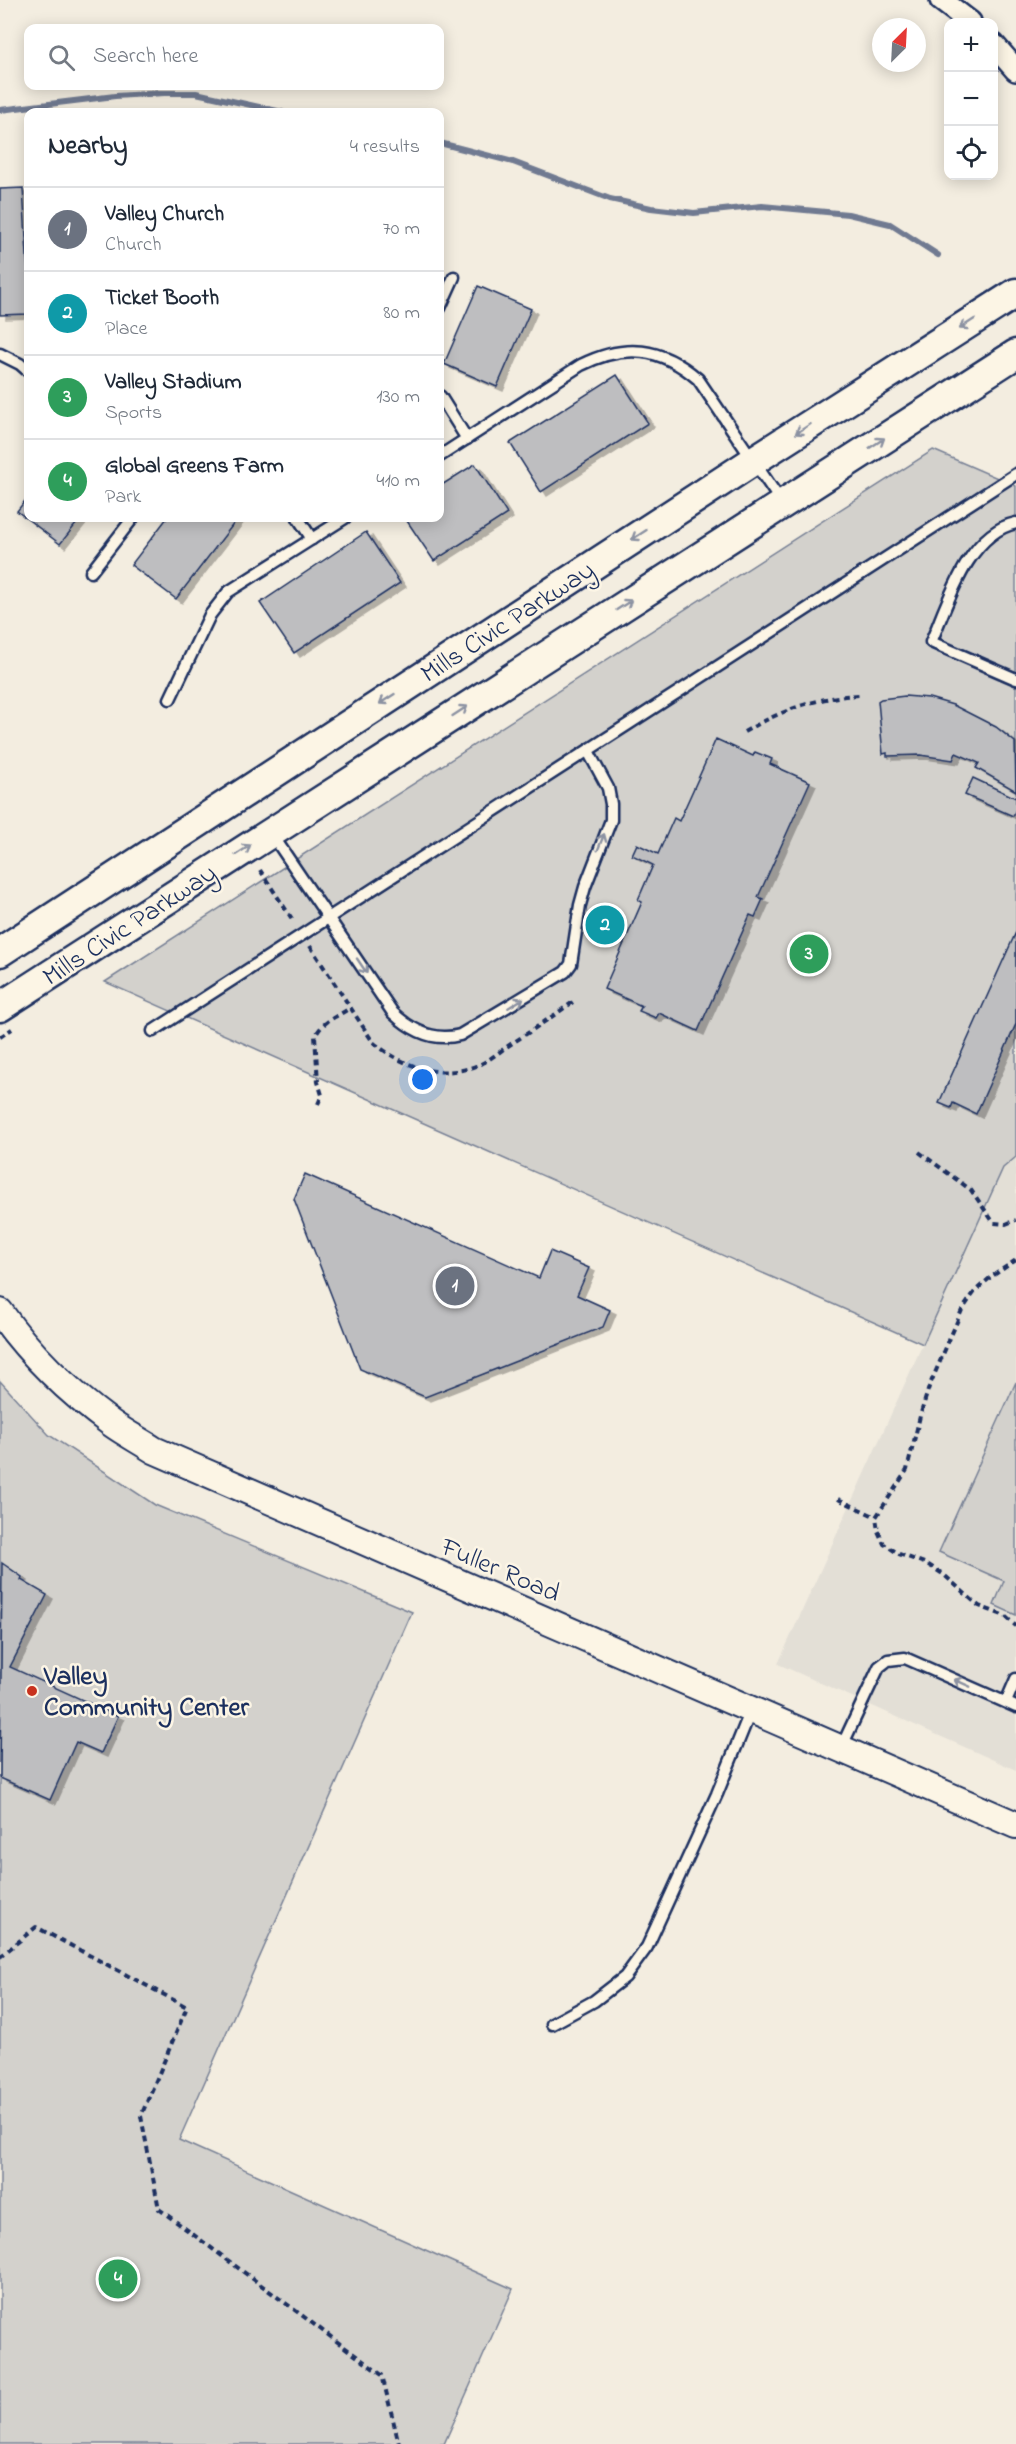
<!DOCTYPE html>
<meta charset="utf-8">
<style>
:root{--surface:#fff;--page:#f2f2f3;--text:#1f2937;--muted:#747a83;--line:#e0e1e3;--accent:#c8321e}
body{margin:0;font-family:"Indie Flower",sans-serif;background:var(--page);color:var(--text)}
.controls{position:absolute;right:18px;top:18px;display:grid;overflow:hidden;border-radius:12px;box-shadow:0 3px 15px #0003}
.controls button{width:54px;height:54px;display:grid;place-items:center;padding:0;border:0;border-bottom:2px solid var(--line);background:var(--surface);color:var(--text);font:30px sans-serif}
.compass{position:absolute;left:872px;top:18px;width:54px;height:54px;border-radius:50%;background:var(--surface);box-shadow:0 3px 15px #0003;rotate:24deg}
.you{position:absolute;left:423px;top:1080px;width:21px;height:21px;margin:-15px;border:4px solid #fff;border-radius:50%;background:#1a73e8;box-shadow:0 0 0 9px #1a73e833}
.badge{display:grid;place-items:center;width:39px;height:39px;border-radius:50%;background:var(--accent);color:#fff;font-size:20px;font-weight:700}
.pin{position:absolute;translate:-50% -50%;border:3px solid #fff;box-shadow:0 2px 6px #0006}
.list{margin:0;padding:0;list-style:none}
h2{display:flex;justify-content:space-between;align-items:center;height:78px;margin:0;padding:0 24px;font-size:26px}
h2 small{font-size:20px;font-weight:400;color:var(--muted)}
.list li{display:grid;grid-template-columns:39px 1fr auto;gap:18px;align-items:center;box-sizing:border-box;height:84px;padding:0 24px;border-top:2px solid var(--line)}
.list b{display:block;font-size:22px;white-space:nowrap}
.list p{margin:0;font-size:20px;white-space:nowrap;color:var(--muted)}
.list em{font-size:20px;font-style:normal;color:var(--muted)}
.icon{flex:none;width:33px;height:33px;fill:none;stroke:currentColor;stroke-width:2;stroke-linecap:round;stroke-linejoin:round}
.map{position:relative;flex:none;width:1016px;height:2444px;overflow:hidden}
.search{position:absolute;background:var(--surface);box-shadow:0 3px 15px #0003;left:24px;top:24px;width:420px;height:66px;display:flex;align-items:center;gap:15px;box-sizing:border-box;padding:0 21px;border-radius:12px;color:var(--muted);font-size:22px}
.panel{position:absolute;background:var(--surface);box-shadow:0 3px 15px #0003;left:24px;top:108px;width:420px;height:414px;border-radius:12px}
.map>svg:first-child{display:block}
.built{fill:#e3dfd6}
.green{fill:#d3d1cc;stroke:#778095;stroke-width:1.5}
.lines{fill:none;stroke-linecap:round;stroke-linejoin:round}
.stream{stroke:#707a91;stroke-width:6}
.building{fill:#bebec0;stroke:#1b2f5e;stroke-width:1.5;filter:url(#shadow)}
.service-casing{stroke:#1b2f5e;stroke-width:15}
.minor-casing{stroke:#1b2f5e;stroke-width:26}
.tertiary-casing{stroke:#1b2f5e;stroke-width:30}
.secondary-casing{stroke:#1b2f5e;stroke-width:33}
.path{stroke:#1b2f5e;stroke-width:4;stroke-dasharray:6 4.5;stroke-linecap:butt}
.service{stroke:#fcf5e5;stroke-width:10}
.minor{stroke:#fcf5e5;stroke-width:21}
.tertiary{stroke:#fcf5e5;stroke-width:26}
.secondary{stroke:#fcf5e5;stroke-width:28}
.oneway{stroke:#8c92a2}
.poi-dot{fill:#c8321e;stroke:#fcf5e5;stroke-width:2}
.labels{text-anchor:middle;stroke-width:5;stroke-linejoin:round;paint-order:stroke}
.street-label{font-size:27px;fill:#1b2f5e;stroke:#fcf5e5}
.poi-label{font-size:27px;font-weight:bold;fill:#1b2f5e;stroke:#fcf5e5;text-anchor:start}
</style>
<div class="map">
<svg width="1016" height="2444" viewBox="0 0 1016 2444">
<defs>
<filter id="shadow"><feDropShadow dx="6" dy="4" stdDeviation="0" flood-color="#0004"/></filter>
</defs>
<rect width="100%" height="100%" fill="#f3ede0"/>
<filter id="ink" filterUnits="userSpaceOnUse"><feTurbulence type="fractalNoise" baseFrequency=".0167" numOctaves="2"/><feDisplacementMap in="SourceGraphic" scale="12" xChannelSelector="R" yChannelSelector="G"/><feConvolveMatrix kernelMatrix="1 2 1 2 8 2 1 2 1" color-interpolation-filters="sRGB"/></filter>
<g filter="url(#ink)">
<path class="built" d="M1016,1138V1770L778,1664Z"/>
<g class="green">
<path d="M933,450L1016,486V1157L1003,1168L923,1344L105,982Z"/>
<path d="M0,1381L49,1435L155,1505L412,1612L179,2140L513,2289L444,2444H0Z"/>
<path d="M1016,1382V1615L994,1605L1004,1581L939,1552Z"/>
</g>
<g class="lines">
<g class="stream">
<path d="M0,110L115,96L164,93H196L282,112"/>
<path d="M440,143L513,162L610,199L651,208L694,213L762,206L848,214L890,224L938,255"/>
</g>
</g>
<g class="building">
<path d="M23,188L28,272V314L0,315V189Z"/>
<path d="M478,286L531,309L497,387L444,364Z"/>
<path d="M617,375L648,423L541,492L510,443Z"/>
<path d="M475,464L507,514L434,561L405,518H440V486Z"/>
<path d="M28,497V518H81L60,544L17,511Z"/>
<path d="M167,518H238L176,599L131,565Z"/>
<path d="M366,532L400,583L294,653L260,603Z"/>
<path d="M905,696L929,698L953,705L996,727L1015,742L1016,791L976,768L979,763L956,753L953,760L920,755L887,756V753L883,754L878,701L881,699Z"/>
<path d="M716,739L753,756L755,752L772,759L770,764L810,782L758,897L763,899L755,917L750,915L698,1031L659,1013L656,1018L639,1011L642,1006L604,989L642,902L638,900L653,865L632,855L637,844L658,854L674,818L679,821Z"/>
<path d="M973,778L1016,798V809L1013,816L965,795Z"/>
<path d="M602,914L616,920L608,937L594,930Z"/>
<path d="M1016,932V1024L976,1114L953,1103L951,1108L939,1103Z"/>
<path d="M305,1174L539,1278L550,1251L589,1268L577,1295L610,1310L603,1327L425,1397L360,1369L294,1199Z"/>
<path d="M2,1563L22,1577L21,1580L47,1595L10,1667L118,1716L101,1753L76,1742L50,1800L0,1778Z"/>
</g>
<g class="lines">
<g class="service-casing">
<g id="service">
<path d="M440,308L454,277"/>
<path d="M0,354L20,364L28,371"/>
<path d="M440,396L467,439"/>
<path d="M440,456L581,365C625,343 661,347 698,379L782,503"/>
<path d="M298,518L312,539"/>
<path d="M1016,523C968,533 948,603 931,642L1016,679"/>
<path d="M91,572L133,518"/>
<path d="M170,699L210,615L228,592L345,518"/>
<path d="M271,833L393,1013C412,1031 434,1042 460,1035L565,972L571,964L580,905L585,887L611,820V804L608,788L588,751"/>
<path d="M153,1031L1016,474"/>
<path d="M1006,1702L1016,1679"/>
<path d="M841,1748L879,1667L888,1660L905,1658L1016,1707"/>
<path d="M552,2024L594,2001L625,1977L647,1947L717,1794L751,1710"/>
</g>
</g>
<g class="minor-casing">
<g id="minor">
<path d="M941,0L970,22"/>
<path d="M994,45L1016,70"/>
</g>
</g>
<g class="tertiary-casing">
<path id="tertiary" d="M0,1312C30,1355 69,1392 111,1423C125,1433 140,1441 154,1450L1016,1825"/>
</g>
<g class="secondary-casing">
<g id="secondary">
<path d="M0,952L753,461L1016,293"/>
<path d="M0,1007L1016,354"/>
</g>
</g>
<g class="path">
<path d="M744,732C780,711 816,697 859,695"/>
<path d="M260,870L294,922"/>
<path d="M310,946L373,1042C402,1066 438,1080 476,1066C488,1062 500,1051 511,1044C533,1030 554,1015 576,1000"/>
<path d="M0,1037L12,1029"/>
<path d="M318,1104L322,1095L318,1082L315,1036C326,1018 334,1019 350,1008"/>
<path d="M919,1152L971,1190L994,1223L1006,1224L1016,1220"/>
<path d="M1016,1260L991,1277L976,1290L962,1310L929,1387L920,1416L907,1470L876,1517L878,1531L884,1544L899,1554L927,1564L943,1574L979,1606L1005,1616L1016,1626"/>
<path d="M838,1499L876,1517"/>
<path d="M0,1957L36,1927L187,2007L141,2116L159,2209L382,2375L399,2444"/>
</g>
<use href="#service" class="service"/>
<use href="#minor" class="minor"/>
<use href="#tertiary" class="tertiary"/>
<use href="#secondary" class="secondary"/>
</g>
<defs><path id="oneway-shaft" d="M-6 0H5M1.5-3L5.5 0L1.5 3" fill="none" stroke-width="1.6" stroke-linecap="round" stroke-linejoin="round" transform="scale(1.5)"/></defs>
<g class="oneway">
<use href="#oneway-shaft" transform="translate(967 324) rotate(147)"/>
<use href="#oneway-shaft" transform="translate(803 429) rotate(147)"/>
<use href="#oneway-shaft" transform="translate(877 443) rotate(-33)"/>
<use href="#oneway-shaft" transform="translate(639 535) rotate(147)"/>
<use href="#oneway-shaft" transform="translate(624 605) rotate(-33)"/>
<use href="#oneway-shaft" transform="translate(387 699) rotate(147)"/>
<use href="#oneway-shaft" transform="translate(460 711) rotate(-33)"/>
<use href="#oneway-shaft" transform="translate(601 842) rotate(-68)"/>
<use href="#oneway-shaft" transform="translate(243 850) rotate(-33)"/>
<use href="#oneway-shaft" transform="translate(362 966) rotate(56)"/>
<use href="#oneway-shaft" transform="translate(516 1003) rotate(-32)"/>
<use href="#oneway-shaft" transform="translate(962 1683) rotate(-156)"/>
</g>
</g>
<circle class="poi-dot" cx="32" cy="1691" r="6"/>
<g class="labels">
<g class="street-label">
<text transform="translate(507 621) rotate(-33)" y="9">Mills Civic Parkway</text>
<text transform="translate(129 924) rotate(-33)" y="9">Mills Civic Parkway</text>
<text transform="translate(501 1569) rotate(23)" y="9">Fuller Road</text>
</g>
<g class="poi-label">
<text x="44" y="1684">Valley<tspan x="44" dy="31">Community Center</tspan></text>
</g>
</g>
</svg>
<div class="controls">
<button>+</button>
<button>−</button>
<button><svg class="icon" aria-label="locate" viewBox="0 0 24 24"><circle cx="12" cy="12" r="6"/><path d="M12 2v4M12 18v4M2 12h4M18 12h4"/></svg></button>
</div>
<svg class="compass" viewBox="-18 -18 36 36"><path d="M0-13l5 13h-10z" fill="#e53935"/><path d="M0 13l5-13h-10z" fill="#747a83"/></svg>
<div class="you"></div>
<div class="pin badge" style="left:455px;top:1286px;background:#6b7280">1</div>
<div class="pin badge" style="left:605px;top:925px;background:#0f9aa8">2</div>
<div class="pin badge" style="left:809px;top:954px;background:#2e9e5b">3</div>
<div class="pin badge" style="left:118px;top:2279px;background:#2e9e5b">4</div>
<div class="search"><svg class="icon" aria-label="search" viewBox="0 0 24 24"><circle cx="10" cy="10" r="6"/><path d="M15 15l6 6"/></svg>Search here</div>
<section class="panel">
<h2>Nearby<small>4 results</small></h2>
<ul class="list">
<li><span class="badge" style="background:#6b7280">1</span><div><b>Valley Church</b><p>Church</p></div><em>70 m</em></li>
<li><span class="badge" style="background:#0f9aa8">2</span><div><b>Ticket Booth</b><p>Place</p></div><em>80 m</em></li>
<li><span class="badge" style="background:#2e9e5b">3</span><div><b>Valley Stadium</b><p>Sports</p></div><em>130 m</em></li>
<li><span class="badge" style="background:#2e9e5b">4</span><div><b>Global Greens Farm</b><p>Park</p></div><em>410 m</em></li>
</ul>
</section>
</div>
